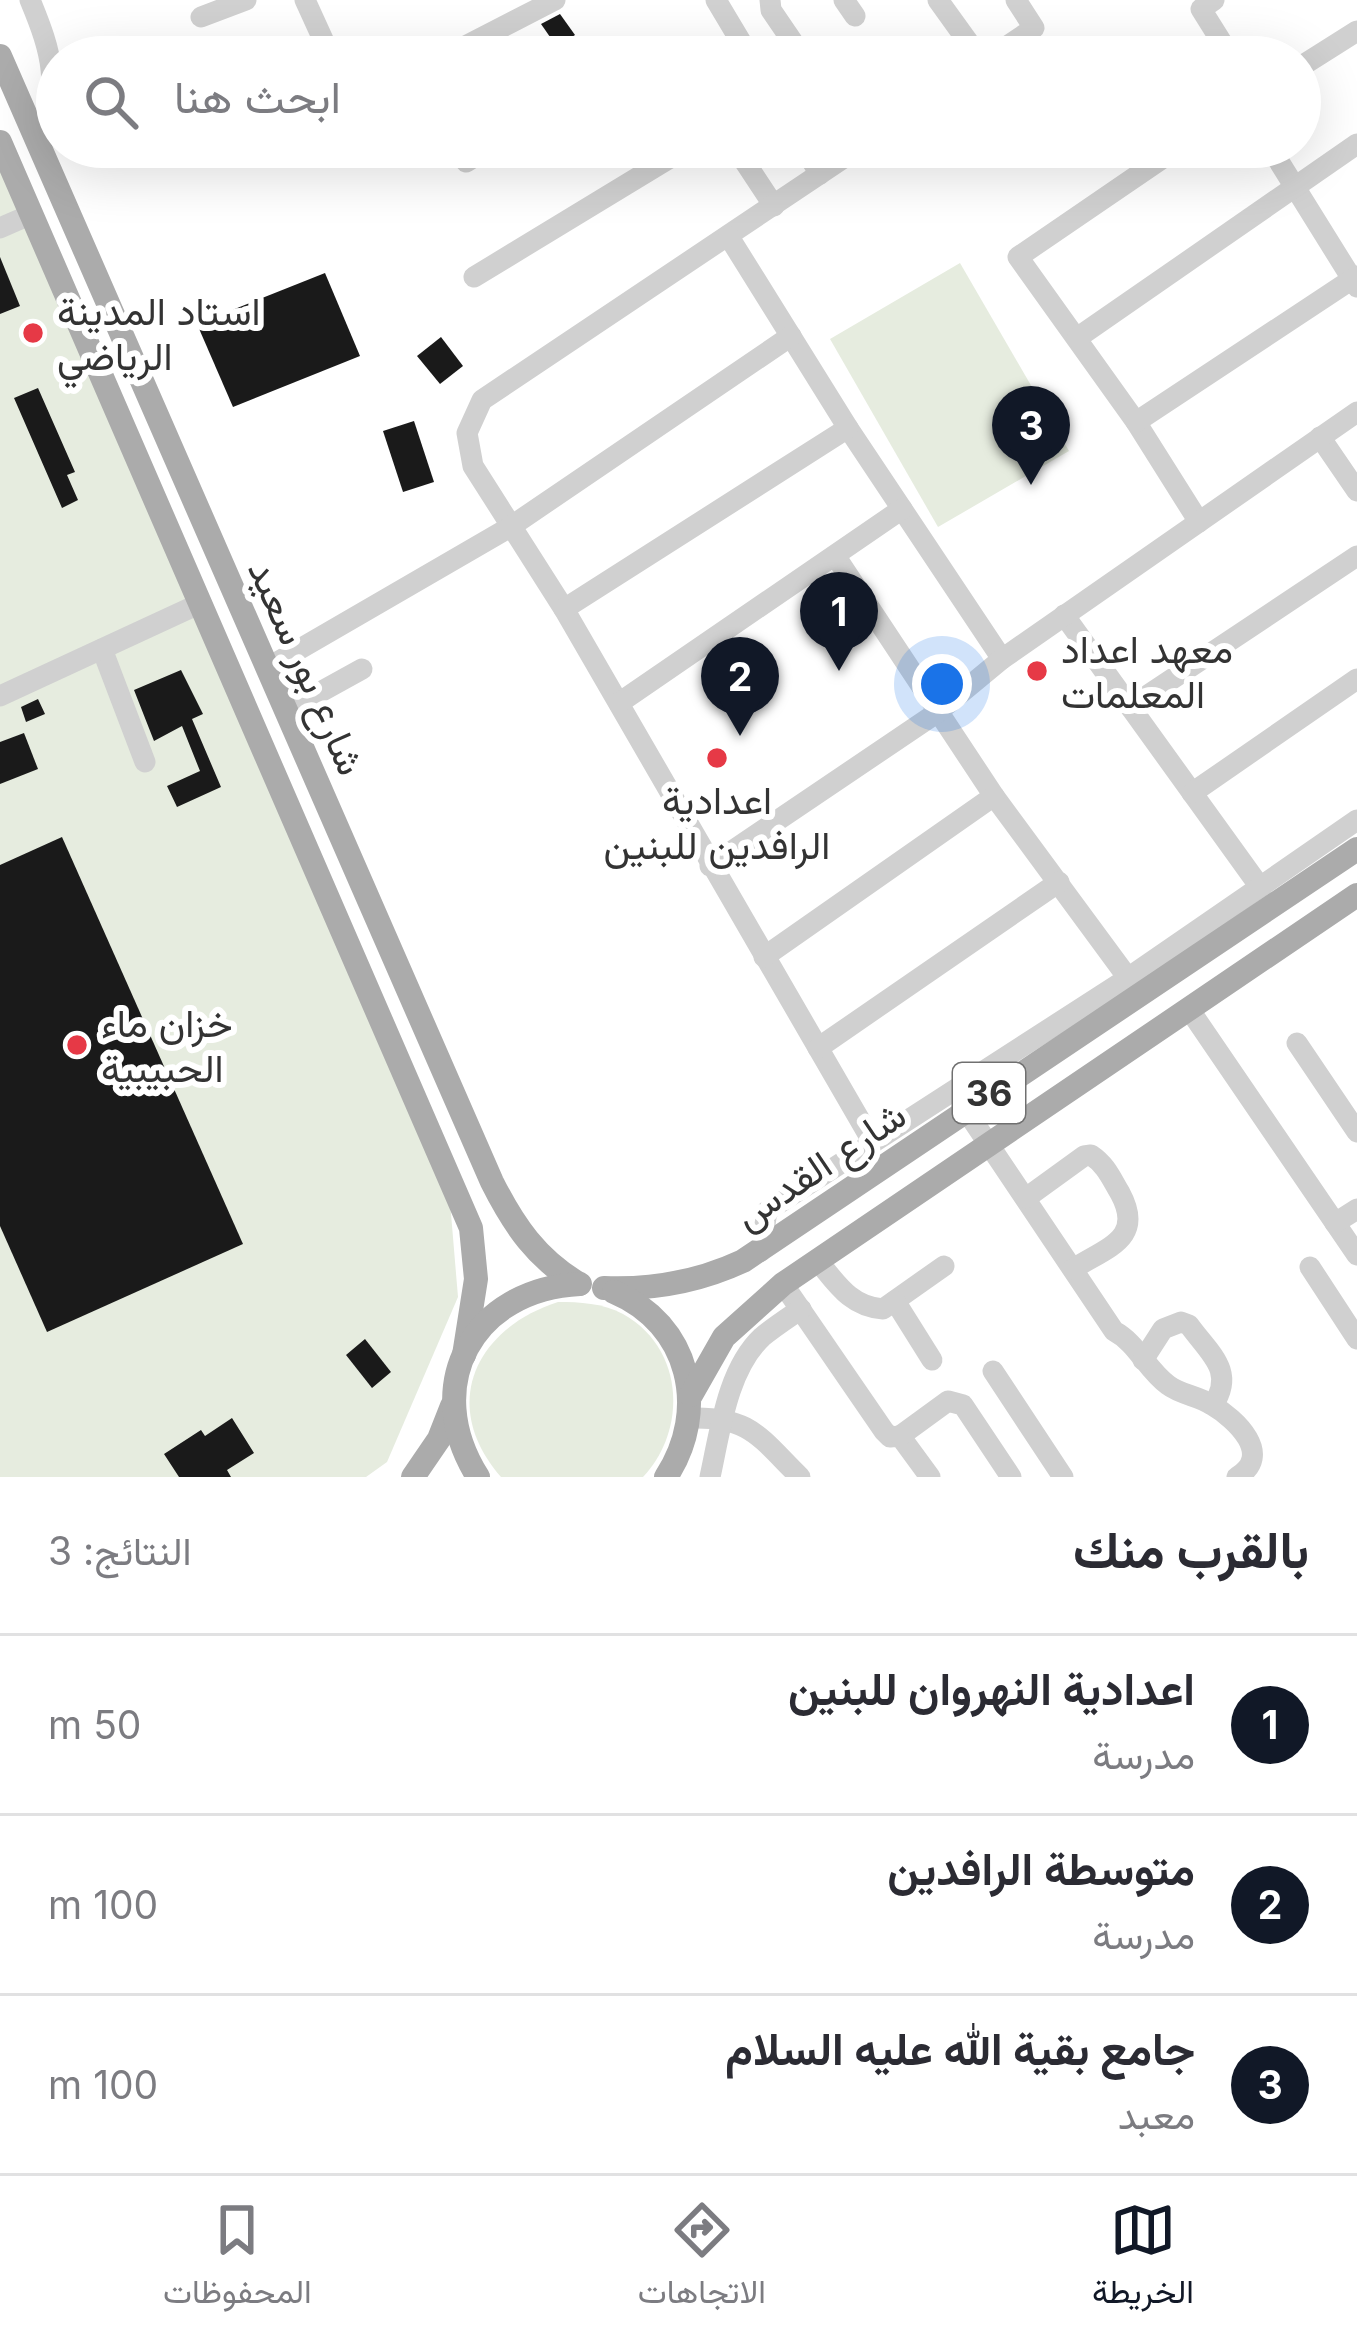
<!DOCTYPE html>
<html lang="ar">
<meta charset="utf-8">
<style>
:root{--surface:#fff;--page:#f2f2f3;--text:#2b2b33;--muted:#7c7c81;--line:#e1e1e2;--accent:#111827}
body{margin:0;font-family:Inter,Vazirmatn,sans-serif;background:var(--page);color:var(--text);direction:rtl}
.you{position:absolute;left:942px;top:684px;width:42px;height:42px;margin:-30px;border:9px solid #fff;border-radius:50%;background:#1a73e8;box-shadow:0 0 0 18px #1a73e833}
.badge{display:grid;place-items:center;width:78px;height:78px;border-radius:50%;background:var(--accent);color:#fff;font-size:39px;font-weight:700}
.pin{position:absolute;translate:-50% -99px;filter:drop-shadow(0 3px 6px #0008)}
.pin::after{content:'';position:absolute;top:63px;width:42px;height:36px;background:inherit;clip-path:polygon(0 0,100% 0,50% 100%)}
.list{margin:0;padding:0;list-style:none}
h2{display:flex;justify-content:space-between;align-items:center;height:156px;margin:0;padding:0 48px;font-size:51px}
h2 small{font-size:39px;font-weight:400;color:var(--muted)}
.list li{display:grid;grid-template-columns:78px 1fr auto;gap:36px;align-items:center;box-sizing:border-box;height:180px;padding:0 48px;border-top:3px solid var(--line)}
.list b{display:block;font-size:45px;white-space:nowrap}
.list p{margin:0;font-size:39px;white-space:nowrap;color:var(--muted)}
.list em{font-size:39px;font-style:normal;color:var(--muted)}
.icon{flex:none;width:66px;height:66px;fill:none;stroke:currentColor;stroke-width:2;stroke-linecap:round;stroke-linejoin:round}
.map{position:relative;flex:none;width:1357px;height:1477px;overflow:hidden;direction:ltr}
.search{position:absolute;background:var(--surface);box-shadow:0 12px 48px #0002;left:36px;right:36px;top:36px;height:132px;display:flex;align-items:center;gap:30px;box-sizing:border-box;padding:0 42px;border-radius:66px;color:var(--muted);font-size:45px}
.sheet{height:696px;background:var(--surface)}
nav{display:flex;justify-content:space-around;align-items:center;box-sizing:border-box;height:168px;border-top:3px solid var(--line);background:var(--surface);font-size:33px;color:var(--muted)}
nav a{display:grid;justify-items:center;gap:6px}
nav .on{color:var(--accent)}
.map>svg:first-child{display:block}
.green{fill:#e6ecdf}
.building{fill:#1a1a1a}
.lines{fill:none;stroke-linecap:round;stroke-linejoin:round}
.minor{stroke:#d0d0d0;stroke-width:21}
.major{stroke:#ababab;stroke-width:24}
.poi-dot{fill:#e63946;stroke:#fff;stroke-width:4.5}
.labels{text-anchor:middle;stroke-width:12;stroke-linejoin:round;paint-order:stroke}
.shield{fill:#fff;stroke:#707070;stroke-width:3}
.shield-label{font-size:36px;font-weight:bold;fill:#333}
.poi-label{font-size:39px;fill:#333;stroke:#fff;text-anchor:start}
.street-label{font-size:39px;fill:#333;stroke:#fff}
</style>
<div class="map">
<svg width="1357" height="1477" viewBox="0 0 1357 1477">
<rect width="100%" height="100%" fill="#fff"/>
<g class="green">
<path d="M0,149L447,1166L458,1297L387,1462L366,1477H0Z"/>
<path d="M960,263L1069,451L938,527L830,339Z"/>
<path d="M558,1302C580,1302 602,1303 623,1314C684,1348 688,1429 643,1477H501C439,1406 474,1329 558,1302Z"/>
</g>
<g class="building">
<path d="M560,14L575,35L557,47L541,24Z"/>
<path d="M0,257L20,306L0,314Z"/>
<path d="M325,273L360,356L233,407L197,324Z"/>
<path d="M441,337L463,366L440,384L417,356Z"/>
<path d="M38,388L75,472L67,475L78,500L62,508L14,398Z"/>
<path d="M414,421L434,482L403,492L383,431Z"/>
<path d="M181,670L203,714L192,719L221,787L177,807L167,786L200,771L182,726L154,741L134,690Z"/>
<path d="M38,699L45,714L26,722L21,707Z"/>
<path d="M24,733L38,769L0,784V742Z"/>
<path d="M62,837L243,1244L47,1332L0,1226V865Z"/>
<path d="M365,1339L391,1372L372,1388L346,1355Z"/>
<path d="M232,1418L254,1453L227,1470L231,1477H179L164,1454L201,1430L205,1436Z"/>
</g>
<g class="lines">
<g class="minor">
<path d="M30,0C52,53 62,87 37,141"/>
<path d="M305,0L331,57"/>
<path d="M716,0L750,57"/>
<path d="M770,0L771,10L803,57"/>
<path d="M844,0L855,16"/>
<path d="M938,0L979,57"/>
<path d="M1214,0L1201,9L1231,57"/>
<path d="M201,17L246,0"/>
<path d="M444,57L555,0"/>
<path d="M639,57C654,48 663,44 677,57"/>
<path d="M991,57L1034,28L1016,0"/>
<path d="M1300,67L1357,31"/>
<path d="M735,147L774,206"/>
<path d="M803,147L820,174"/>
<path d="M860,147L482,400L467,433L473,466L564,609L872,1141"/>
<path d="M1179,147L1018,257L1136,422L1199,522"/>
<path d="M1270,147L1357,287"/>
<path d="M466,162L490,147"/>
<path d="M0,228L32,214"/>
<path d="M729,237L848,428L1002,659"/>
<path d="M474,277L688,147"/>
<path d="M1077,338L1357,144"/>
<path d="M1136,422L1357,276"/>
<path d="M1320,437L1357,491"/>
<path d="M836,557L994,796L1128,978"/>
<path d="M564,609L848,428"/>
<path d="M1064,615L1260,887"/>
<path d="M102,649L145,762"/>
<path d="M267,668L510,527L791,336"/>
<path d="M0,696L201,603"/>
<path d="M619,703L902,509"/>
<path d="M1130,707L1357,556"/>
<path d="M286,711L362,669"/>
<path d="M1192,793L1357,679"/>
<path d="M710,866L938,712L1002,659L1357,412"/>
<path d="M764,957L994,796"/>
<path d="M1189,1009L1357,1255"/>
<path d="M1297,1043L1357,1132"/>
<path d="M818,1048L1059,882"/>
<path d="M965,1109L1114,1331C1137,1343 1147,1370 1168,1385C1181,1395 1199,1396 1212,1405C1236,1419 1274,1455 1237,1477"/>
<path d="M1026,1198L1084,1156L1091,1155C1106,1165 1111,1178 1120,1193C1145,1239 1107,1247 1073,1269"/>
<path d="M1335,1223L1357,1209"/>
<path d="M761,1251L767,1211L1128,978L1357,820"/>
<path d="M818,1261C837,1284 851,1307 883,1309L944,1266"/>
<path d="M1310,1267L1357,1339"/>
<path d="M783,1284L884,1431L890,1437L900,1436L930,1477"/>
<path d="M895,1301L932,1360"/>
<path d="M1143,1360L1163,1329L1181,1322L1189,1325C1209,1353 1236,1371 1213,1405"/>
<path d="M993,1371L1063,1477"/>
<path d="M690,1418C751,1416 760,1438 800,1477"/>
<path d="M900,1436L948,1401L963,1405L1011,1477"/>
<path d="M710,1477C720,1432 727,1370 762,1337C774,1327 788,1318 801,1309"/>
</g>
<g class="major">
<path d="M0,56L492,1182C514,1226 537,1259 579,1284"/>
<path d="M0,142L471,1228L476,1279L464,1355"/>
<path d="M604,1288C654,1290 698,1282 743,1261L1357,849"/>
<path d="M614,1292C690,1324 710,1410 666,1477"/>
<path d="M691,1395L724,1337L783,1284L1357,895"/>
<path d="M413,1477L439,1439L452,1406"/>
<path d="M478,1477C420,1385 473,1289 580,1284"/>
</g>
</g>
<g class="poi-dot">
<circle cx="33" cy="333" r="12"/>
<circle cx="1037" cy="671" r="12"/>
<circle cx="717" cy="758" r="12"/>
<circle cx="77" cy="1045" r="12"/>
</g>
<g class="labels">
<rect class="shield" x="953" y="1063" width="72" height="60" rx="9"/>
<g class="shield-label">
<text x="989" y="1106">36</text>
</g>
<g class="poi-label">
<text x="57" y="325">استاد المدينة<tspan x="57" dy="45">الرياضي</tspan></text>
<text x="1061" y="663">معهد اعداد<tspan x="1061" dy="45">المعلمات</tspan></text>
<text x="717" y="814" text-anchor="middle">اعدادية<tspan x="717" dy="45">الرافدين للبنين</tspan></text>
<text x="101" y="1037">خزان ماء<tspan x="101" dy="45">الحبيبية</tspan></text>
</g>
<g class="street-label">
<text transform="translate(307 667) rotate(66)" y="14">شارع بور سعيد</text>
<text transform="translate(820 1165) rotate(-34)" y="14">شارع القدس</text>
</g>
</g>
</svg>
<div class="you"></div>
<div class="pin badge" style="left:839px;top:671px">1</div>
<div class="pin badge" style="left:740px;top:736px">2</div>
<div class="pin badge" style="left:1031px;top:485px">3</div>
<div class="search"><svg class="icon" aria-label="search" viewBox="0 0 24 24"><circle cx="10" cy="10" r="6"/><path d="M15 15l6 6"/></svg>ابحث هنا</div>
</div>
<section class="sheet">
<h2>بالقرب منك<small>النتائج: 3</small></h2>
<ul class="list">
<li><span class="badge">1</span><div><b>اعدادية النهروان للبنين</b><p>مدرسة</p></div><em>50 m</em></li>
<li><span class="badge">2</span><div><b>متوسطة الرافدين</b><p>مدرسة</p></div><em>100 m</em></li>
<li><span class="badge">3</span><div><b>جامع بقية الله عليه السلام</b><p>معبد</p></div><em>100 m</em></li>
</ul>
</section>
<nav>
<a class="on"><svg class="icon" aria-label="map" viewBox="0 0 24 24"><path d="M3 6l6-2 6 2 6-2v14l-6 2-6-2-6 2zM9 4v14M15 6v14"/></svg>الخريطة</a>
<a><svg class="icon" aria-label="directions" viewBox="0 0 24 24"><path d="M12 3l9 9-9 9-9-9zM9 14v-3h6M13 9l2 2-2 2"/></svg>الاتجاهات</a>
<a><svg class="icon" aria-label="saved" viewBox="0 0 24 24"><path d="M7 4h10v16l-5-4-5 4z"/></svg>المحفوظات</a>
</nav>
